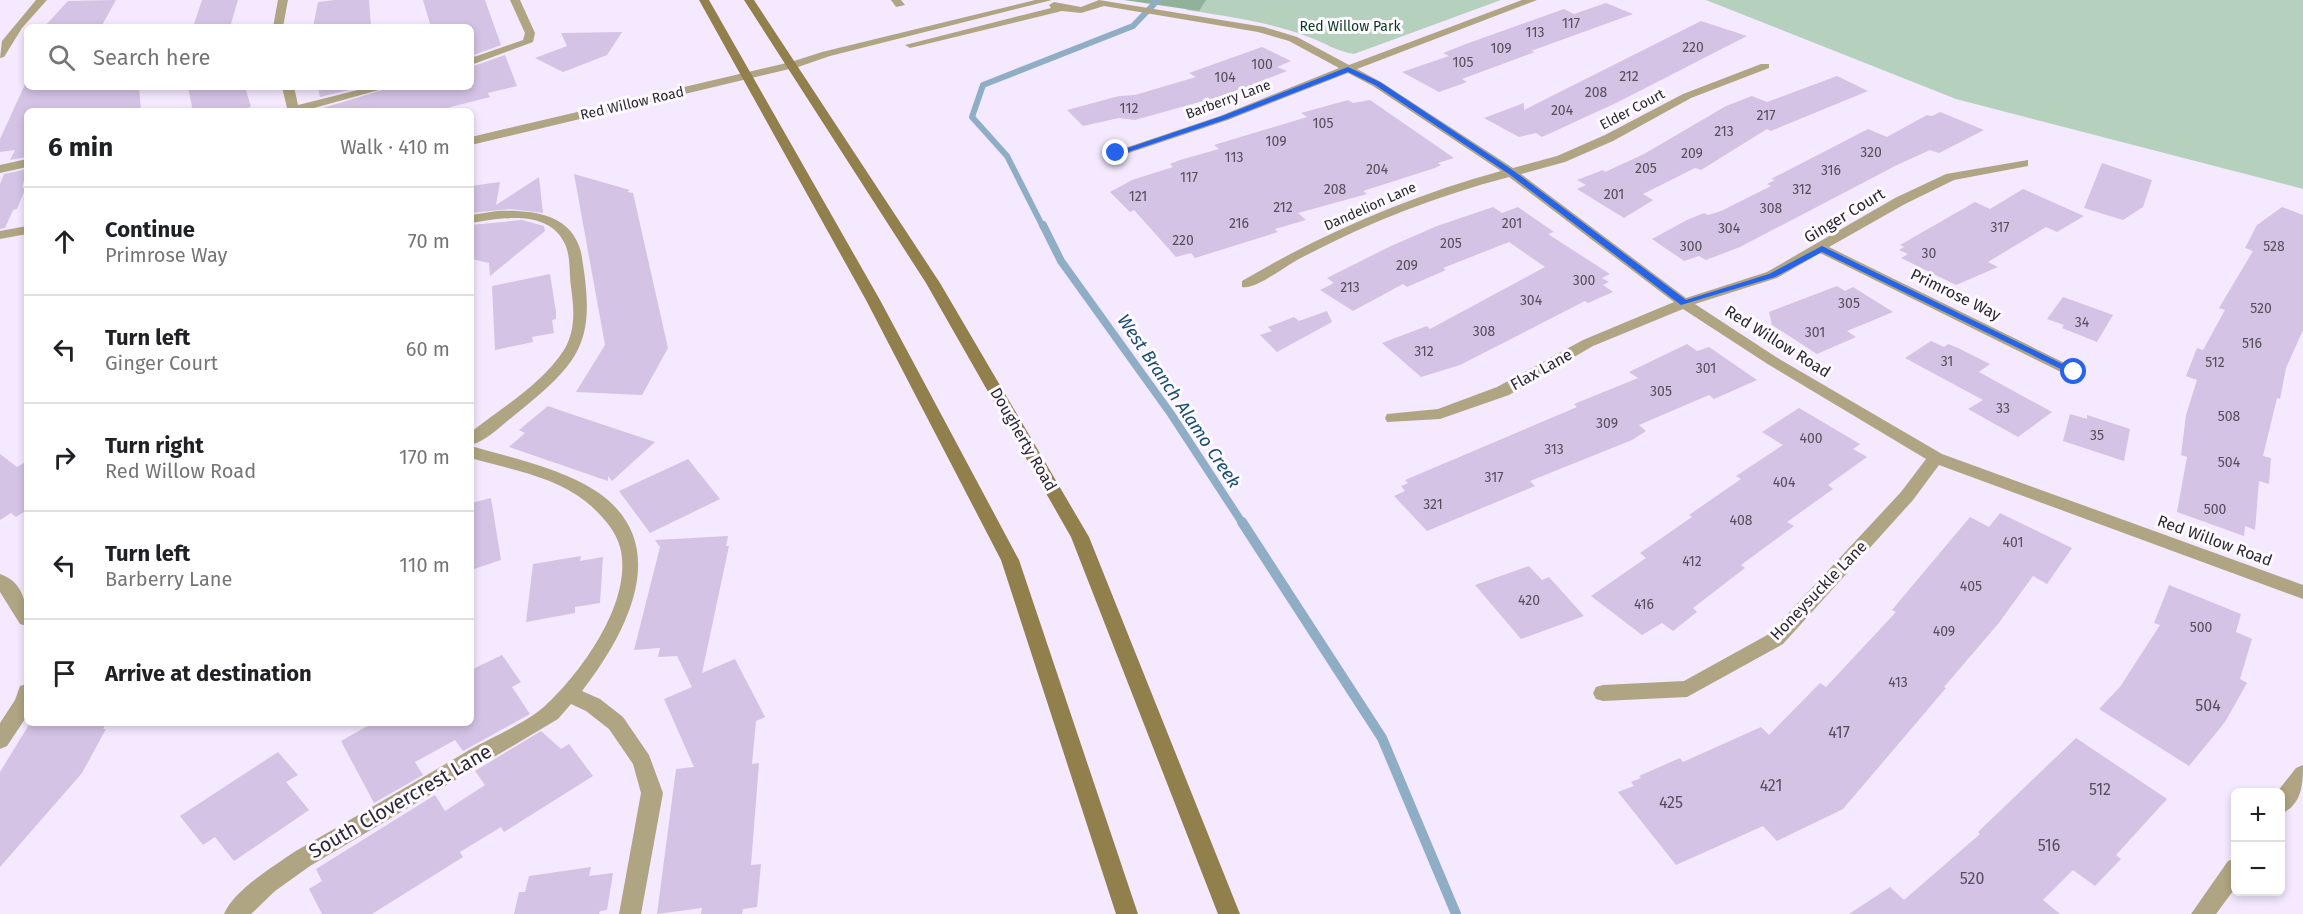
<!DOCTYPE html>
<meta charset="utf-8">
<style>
:root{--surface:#fff;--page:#f6f6f6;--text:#202124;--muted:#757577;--line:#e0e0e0}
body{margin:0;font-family:"Fira Sans",sans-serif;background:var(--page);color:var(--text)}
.controls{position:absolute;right:18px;bottom:18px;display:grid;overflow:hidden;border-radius:9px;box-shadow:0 3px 9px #0003}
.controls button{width:54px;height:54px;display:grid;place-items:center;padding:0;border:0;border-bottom:2px solid var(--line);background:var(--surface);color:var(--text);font:30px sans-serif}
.stop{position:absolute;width:18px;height:18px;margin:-14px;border:4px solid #2563eb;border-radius:50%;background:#fff}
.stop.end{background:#2563eb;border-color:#fff;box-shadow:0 2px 6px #0008}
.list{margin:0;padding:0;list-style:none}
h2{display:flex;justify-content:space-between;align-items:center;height:78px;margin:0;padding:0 24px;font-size:26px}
h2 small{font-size:20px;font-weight:400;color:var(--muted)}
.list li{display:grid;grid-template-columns:39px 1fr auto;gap:18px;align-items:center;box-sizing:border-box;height:108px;padding:0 24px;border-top:2px solid var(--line)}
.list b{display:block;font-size:22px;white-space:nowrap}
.list p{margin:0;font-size:20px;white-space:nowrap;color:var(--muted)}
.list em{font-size:20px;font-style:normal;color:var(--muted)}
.icon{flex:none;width:33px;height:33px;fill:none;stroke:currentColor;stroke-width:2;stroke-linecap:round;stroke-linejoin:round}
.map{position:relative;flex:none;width:2303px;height:914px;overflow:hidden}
.search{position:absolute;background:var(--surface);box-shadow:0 3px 9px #0003;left:24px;top:24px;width:450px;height:66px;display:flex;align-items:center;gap:15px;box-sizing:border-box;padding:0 21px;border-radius:9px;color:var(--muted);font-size:22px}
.panel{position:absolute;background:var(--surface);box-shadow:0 3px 9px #0003;left:24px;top:108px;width:450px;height:618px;border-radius:9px}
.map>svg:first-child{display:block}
.green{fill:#b5d0bd}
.forest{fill:#90b29b}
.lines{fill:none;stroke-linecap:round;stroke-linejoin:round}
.stream-far2{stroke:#8faec6;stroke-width:6}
.stream-far1{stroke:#8faec6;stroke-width:8}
.stream{stroke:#8faec6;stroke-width:10}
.building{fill:#d4c3e5}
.minor{fill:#b0a582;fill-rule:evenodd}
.secondary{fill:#91804c;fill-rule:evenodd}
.route{fill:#2563eb}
.labels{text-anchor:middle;stroke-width:6;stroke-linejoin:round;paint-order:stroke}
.number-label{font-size:14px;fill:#564e5d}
.far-park-label{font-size:14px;fill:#0c371f;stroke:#fdfaff}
.far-street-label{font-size:14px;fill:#2c2730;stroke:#fdfaff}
.street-label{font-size:16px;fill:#2c2730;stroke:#fdfaff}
.near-number-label{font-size:16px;fill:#564e5d}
.water-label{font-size:18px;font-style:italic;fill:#194d70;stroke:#fdfaff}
.near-street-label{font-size:20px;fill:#2c2730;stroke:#fdfaff}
</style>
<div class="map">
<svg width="2303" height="914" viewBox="0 0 2303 914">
<rect width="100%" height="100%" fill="#f4e9ff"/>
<g class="green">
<path d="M1196,0H1501L1354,54C1337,52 1322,41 1306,36C1268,22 1227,16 1186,10Z"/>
<path d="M1706,0H2303V189L1956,99Z"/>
</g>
<path class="forest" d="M1124,0H1206L1199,11Z"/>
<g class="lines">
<path class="stream-far2" d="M1043,227L1007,156L972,117L983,85L1133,26L1158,0"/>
<path class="stream-far1" d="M1043,225L1061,261L1171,414L1243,524"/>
<path class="stream" d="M1242,522L1382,738L1456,914"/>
</g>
<g class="building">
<path d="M116,0L101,27H44L68,1Z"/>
<path d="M202,0H238L230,27H193Z"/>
<path d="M335,0H369L371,27H313L318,2Z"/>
<path d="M423,0H485L501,45L471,56V27H431Z"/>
<path d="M1606,3L1633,14L1531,51L1535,52L1462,79L1467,82L1439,92L1402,72L1449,56L1443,53L1466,44L1564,9L1574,14Z"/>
<path d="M1701,21L1747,36L1618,102L1542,137L1536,133L1519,137L1484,118L1524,103V110Z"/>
<path d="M622,32L607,55L563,72L535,58L567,46L561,33Z"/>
<path d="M1262,47L1291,61L1277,67L1287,71L1228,94L1135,120L1119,118L1083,126L1067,110L1119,96L1135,95L1196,77L1189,73Z"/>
<path d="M505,55L517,86L488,93L490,97L435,111H324L323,108L392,87H471V67Z"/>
<path d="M1837,76L1868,91L1771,131L1767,129L1701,170L1695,168L1643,194L1653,200L1624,218L1577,189L1586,185L1577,180L1603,170L1605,172L1644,154L1726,106L1752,96L1767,102Z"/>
<path d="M27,80V87H139L141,111H27V157L10,160L15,150L0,152V139Z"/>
<path d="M188,87H245L251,107L232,111H193Z"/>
<path d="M318,87H361L320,97Z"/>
<path d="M1348,100L1353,103L1370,100L1454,158L1438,163L1441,165L1435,168L1363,191L1367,194L1298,213L1306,220L1275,229L1278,232L1195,258L1191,253L1176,257L1134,210L1130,212L1110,192L1132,180L1173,167L1170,164L1180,160L1219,149L1214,145L1307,117L1301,113Z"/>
<path d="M1940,112L1984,130L1939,153L1930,150L1897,165L1740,247L1706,260L1699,256L1684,261L1652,239L1687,220L1704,213L1708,215L1721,211L1771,186L1767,184L1775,180L1771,179L1868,129L1887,137L1927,115L1932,116Z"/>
<path d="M2102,163L2152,180L2143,207L2123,220L2084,208Z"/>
<path d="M27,169L22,188L26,187L17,209L13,210L5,228L0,229V184L4,174Z"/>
<path d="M574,174L630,190L627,192L633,193L668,348L642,395L576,392L605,345Z"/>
<path d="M539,177L543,213L510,209L471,213V186L500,182L496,205Z"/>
<path d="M2023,189L2084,216L2057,232L2046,227L1988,262L1998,267L1956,285L1901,258L1908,254L1899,250L1904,247L1900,245L1975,202L1990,209Z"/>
<path d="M1493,207L1502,213L1518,207L1554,232L1548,234L1610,274L1602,278L1609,282L1603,285L1613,292L1588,303L1585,301L1460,365L1421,377L1382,343L1427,326L1430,329L1545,267L1509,242L1443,268L1446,270L1407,287L1403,284L1353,311L1320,290L1334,283L1327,278L1391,246L1437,226Z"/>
<path d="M2282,207L2303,215V330L2286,368L2280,399L2277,398L2263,456L2271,458L2269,484L2259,481L2255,530L2245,526L2244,536L2177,512L2187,457L2181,455L2186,415L2197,380L2186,376L2197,348L2203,350L2225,310L2219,308L2253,251L2245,248L2257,225Z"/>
<path d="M522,220L544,226L545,231L490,276L489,263L471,259V225Z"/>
<path d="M550,274L556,312V319L552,320L554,333L532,337L533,342L495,350L492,286Z"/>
<path d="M1837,286L1845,291L1853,287L1893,312L1847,331L1856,337L1817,354L1772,325L1769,312Z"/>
<path d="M2063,297L2113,315L2097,342L2062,328L2064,325L2047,319Z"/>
<path d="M1327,311L1332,322L1277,352L1260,335L1272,331L1268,327L1294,317L1299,321Z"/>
<path d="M1931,341L1944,347L1948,344L1958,348L1990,364L1979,372L2052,412L2018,437L1968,409L1983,400L1905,358Z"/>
<path d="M1687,344L1697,351L1709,347L1757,380L1714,399L1709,395L1639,425L1646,431L1632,440L1530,481L1535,486L1427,531L1394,496L1405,491L1401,486L1408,483L1405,480L1577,407L1574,404L1638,378L1629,372Z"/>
<path d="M548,406L565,412L655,442L612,481L608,476V481L509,447L525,433L519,430Z"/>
<path d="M1799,408L1860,444L1853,449L1867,457L1828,485L1833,489L1787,522L1794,526L1741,565L1745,568L1693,608L1697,612L1673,631L1662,623L1642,635L1591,596L1646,558L1640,553L1692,517L1689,515L1741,479L1736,476L1783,445L1762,432Z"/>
<path d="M2070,414L2087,419V415L2130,429L2124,461L2063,441Z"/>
<path d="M0,454L17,467L27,461V510L16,517L11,513L0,520Z"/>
<path d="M688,459L720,499L650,533L619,491Z"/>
<path d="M491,498L501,560L471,570V503Z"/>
<path d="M2000,513L2072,548L2047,584L2033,576L1998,624L1944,687L1946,688L1843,809L1777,841L1763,826L1676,865L1618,792L1634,786L1631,782L1641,778L1639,776L1680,758L1683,762L1761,727L1769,735L1820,683L1826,687L1896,612L1892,610L1970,517L1989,527Z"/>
<path d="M728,536L726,546H729L702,673L735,659L765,717L756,721L752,764L759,763L751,865L761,864L757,907L743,909L742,914H701L702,908L657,914L676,769L694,767L664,699L692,687L677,656L658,657L660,648L634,650L660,547L655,540Z"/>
<path d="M581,556L580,561L603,557L600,603L575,607V613L526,622L533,564Z"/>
<path d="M1529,566L1542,580L1549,577L1584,616L1521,639L1475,585Z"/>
<path d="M2169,585L2241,614L2236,632L2252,639L2240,679L2247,683L2225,722L2189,766L2099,709L2120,687L2160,625L2154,623Z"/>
<path d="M502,655L521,682L512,687L530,714L463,751L455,740L415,762L423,775L374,803L341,741L373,723H471V670Z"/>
<path d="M30,723H106L103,729H106L82,773L0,867V772Z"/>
<path d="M541,731L561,749L569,744L593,776L504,832L501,827L460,852L463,857L372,914H322L309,889L322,881L316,869L435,795L445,811L485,785L475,771Z"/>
<path d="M2076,738L2167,799L2116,855L2121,859L2095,886L2073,870L2043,900L2060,914H1849L1890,887L1904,900L1980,834L1978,832Z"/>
<path d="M278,752L298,775L286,782L309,810L234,861L215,837L203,845L180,816Z"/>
<path d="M591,867L589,876L613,873L607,910L600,911L599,914H514L519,892H525L529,876Z"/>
</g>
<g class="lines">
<g class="minor">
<path d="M36,0H47L22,28L4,57L0,58L2,41Z"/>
<path d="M278,0H288L283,27H273Z"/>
<path d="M510,0H520L535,33L533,42L471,65V58L523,40L525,33Z"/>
<path d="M891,0H901L905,5L896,7Z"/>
<path d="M1035,0H1052L830,56L798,67L471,145V137L791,62L822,52Z"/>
<path d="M1099,0L1264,27L1297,37L1349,65L1522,0H1537L1357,69L1381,82L1513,168L1557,156L1605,135L1683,94L1761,64H1769V68L1691,98L1613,141L1565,162L1521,174L1686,298L1767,272L1895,198L1946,174L2028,160V166L1954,180L1905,204L1829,247L2079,370L2082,373L2079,376H2069L1820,253L1777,278L1695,304L1776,357L1942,454L2303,585V599L1939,465L1913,500L1783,644L1687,697L1603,701L1596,699L1593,693L1596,687L1603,685L1684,681L1769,634L1901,492L1926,459L1766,363L1683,309L1593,346L1509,395L1440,419L1387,422L1385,418L1387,414L1438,409L1497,387L1583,340L1674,302L1509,177C1436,196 1365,224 1299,259C1285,266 1256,290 1242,287V281C1323,233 1410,196 1501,171L1373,86L1348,73L1228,120L1120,156H1112L1110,153L1220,116L1339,68L1289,41L1258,32L1104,6L1081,13L1062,11L910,48L905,45L1051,8L1049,5L1054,2L1081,7Z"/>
<path d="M282,87H294L298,105L370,87H390L303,111H283L287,108Z"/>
<path d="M27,159V167L0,173V165Z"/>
<path d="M497,211C531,210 571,213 581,252C596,339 585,359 516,414C503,424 487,441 471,445V432C503,407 542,384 564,350C576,330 574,309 571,287C569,273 571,255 564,242C547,209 500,218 471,223V215Z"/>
<path d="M27,226V234L0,239V231Z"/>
<path d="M471,446C509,457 550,466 584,484C678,534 631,628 582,691L600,699L623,717L649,755L663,793L641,914H619L641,793L633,764L609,729L586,711L571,704L558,719L310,866L275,891L251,914H224C234,890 273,867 294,852C353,818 412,784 471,749C493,737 527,722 545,706C582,672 634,600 620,547C615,529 600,513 585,501C554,476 508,469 471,458Z"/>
<path d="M0,574C24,582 27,605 27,626L20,624L0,592Z"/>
<path d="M27,684V716L7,746L0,749V723L15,700L20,686Z"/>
<path d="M2303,765C2303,784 2302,806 2280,814V792H2277L2296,768Z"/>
<path d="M2236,858V887L2216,914H2191L2228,861Z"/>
</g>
<g class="secondary">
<path d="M699,0H709L880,300L1019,560L1138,914H1116L1001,560L866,300Z"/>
<path d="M744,0H754L940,283L1089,537L1240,914H1218L1071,537L926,283Z"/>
</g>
</g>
<path class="route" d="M1348,67L1380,82L1514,171L1686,300L1769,274L1822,246L2079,372L2071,374L1822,252L1775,277L1681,305L1509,174L1375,85L1348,72L1227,119L1119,155L1113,153L1222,116Z"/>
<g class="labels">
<g class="number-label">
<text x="1571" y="28">117</text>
<text x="1535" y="37">113</text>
<text x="1693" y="52">220</text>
<text x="1501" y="53">109</text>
<text x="1463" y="67">105</text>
<text x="1262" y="69">100</text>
<text x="1629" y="81">212</text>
<text x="1225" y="82">104</text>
<text x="1596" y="97">208</text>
<text x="1129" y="113">112</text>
<text x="1562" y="115">204</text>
<text x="1766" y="120">217</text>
<text x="1323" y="128">105</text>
<text x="1724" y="136">213</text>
<text x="1276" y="146">109</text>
<text x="1871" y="157">320</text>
<text x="1692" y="158">209</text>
<text x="1234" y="162">113</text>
<text x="1646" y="173">205</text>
<text x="1377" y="174">204</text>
<text x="1831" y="175">316</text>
<text x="1189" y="182">117</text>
<text x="1335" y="194">208</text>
<text x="1802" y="194">312</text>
<text x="1614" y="199">201</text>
<text x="1138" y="201">121</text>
<text x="1283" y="212">212</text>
<text x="1771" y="213">308</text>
<text x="1239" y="228">216</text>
<text x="1512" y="228">201</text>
<text x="2000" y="232">317</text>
<text x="1729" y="233">304</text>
<text x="1183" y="245">220</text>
<text x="1451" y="248">205</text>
<text x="1691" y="251">300</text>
<text x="2274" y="251">528</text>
<text x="1929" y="258">30</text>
<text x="1407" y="270">209</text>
<text x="1584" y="285">300</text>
<text x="1350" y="292">213</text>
<text x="1531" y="305">304</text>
<text x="1849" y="308">305</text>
<text x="2261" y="313">520</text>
<text x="2082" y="327">34</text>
<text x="1484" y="336">308</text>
<text x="1815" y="337">301</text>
<text x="2252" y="348">516</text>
<text x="1424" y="356">312</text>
<text x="1947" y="366">31</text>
<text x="2215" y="367">512</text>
<text x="1706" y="373">301</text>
<text x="1661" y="396">305</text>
<text x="2003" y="413">33</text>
<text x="2229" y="421">508</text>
<text x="1607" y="428">309</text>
<text x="2097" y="440">35</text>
<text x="1811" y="443">400</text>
<text x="1554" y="454">313</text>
<text x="2229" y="467">504</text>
<text x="1494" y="482">317</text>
<text x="1784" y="487">404</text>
<text x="1433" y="509">321</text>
<text x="2215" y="514">500</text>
<text x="1741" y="525">408</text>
<text x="2013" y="547">401</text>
<text x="1692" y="566">412</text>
<text x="1971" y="591">405</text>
<text x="1529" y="605">420</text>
<text x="1644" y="609">416</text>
<text x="2201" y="632">500</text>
<text x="1944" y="636">409</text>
<text x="1898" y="687">413</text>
</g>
<g class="far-park-label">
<text x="1350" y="31">Red Willow Park</text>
</g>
<g class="far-street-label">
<text transform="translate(1228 99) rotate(-20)" y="5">Barberry Lane</text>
<text transform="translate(632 103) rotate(-13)" y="5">Red Willow Road</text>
<text transform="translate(1632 109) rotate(-28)" y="5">Elder Court</text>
<text transform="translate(1370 206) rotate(-24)" y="5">Dandelion Lane</text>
</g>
<g class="street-label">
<text transform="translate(1844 215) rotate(-31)" y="6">Ginger Court</text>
<text transform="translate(1956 294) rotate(26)" y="6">Primrose Way</text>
<text transform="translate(1778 341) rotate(32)" y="6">Red Willow Road</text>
<text transform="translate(1541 369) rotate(-29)" y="6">Flax Lane</text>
<text transform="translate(1024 439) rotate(60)" y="6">Dougherty Road</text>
<text transform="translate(2215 540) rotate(20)" y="6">Red Willow Road</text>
<text transform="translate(1818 590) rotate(-46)" y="6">Honeysuckle Lane</text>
</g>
<g class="near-number-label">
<text x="2208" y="711">504</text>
<text x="1839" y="738">417</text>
<text x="1771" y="791">421</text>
<text x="2100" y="795">512</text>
<text x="1671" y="808">425</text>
<text x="2049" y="851">516</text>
<text x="1972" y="884">520</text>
</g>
<g class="water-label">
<text transform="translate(1179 401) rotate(56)" y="6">West Branch Alamo Creek</text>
</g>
<g class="near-street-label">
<text transform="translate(400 801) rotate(-30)" y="7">South Clovercrest Lane</text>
</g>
</g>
</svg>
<div class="controls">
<button>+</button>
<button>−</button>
</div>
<div class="stop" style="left:2074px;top:372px"></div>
<div class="stop end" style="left:1116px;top:153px"></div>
<div class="search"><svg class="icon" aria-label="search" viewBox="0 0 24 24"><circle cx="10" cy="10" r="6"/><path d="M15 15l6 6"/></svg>Search here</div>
<section class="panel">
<h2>6 min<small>Walk · 410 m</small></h2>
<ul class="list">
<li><svg class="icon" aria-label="ahead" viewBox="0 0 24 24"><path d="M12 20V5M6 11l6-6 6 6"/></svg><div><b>Continue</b><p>Primrose Way</p></div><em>70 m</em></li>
<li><svg class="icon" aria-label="left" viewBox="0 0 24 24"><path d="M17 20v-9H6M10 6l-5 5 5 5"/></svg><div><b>Turn left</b><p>Ginger Court</p></div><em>60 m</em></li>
<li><svg class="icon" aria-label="right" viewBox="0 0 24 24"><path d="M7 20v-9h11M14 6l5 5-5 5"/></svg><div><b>Turn right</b><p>Red Willow Road</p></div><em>170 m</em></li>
<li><svg class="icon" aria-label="left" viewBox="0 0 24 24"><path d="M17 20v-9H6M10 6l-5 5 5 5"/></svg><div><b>Turn left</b><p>Barberry Lane</p></div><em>110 m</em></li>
<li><svg class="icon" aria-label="arrive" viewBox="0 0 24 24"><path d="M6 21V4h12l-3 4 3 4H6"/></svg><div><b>Arrive at destination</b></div></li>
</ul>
</section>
</div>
